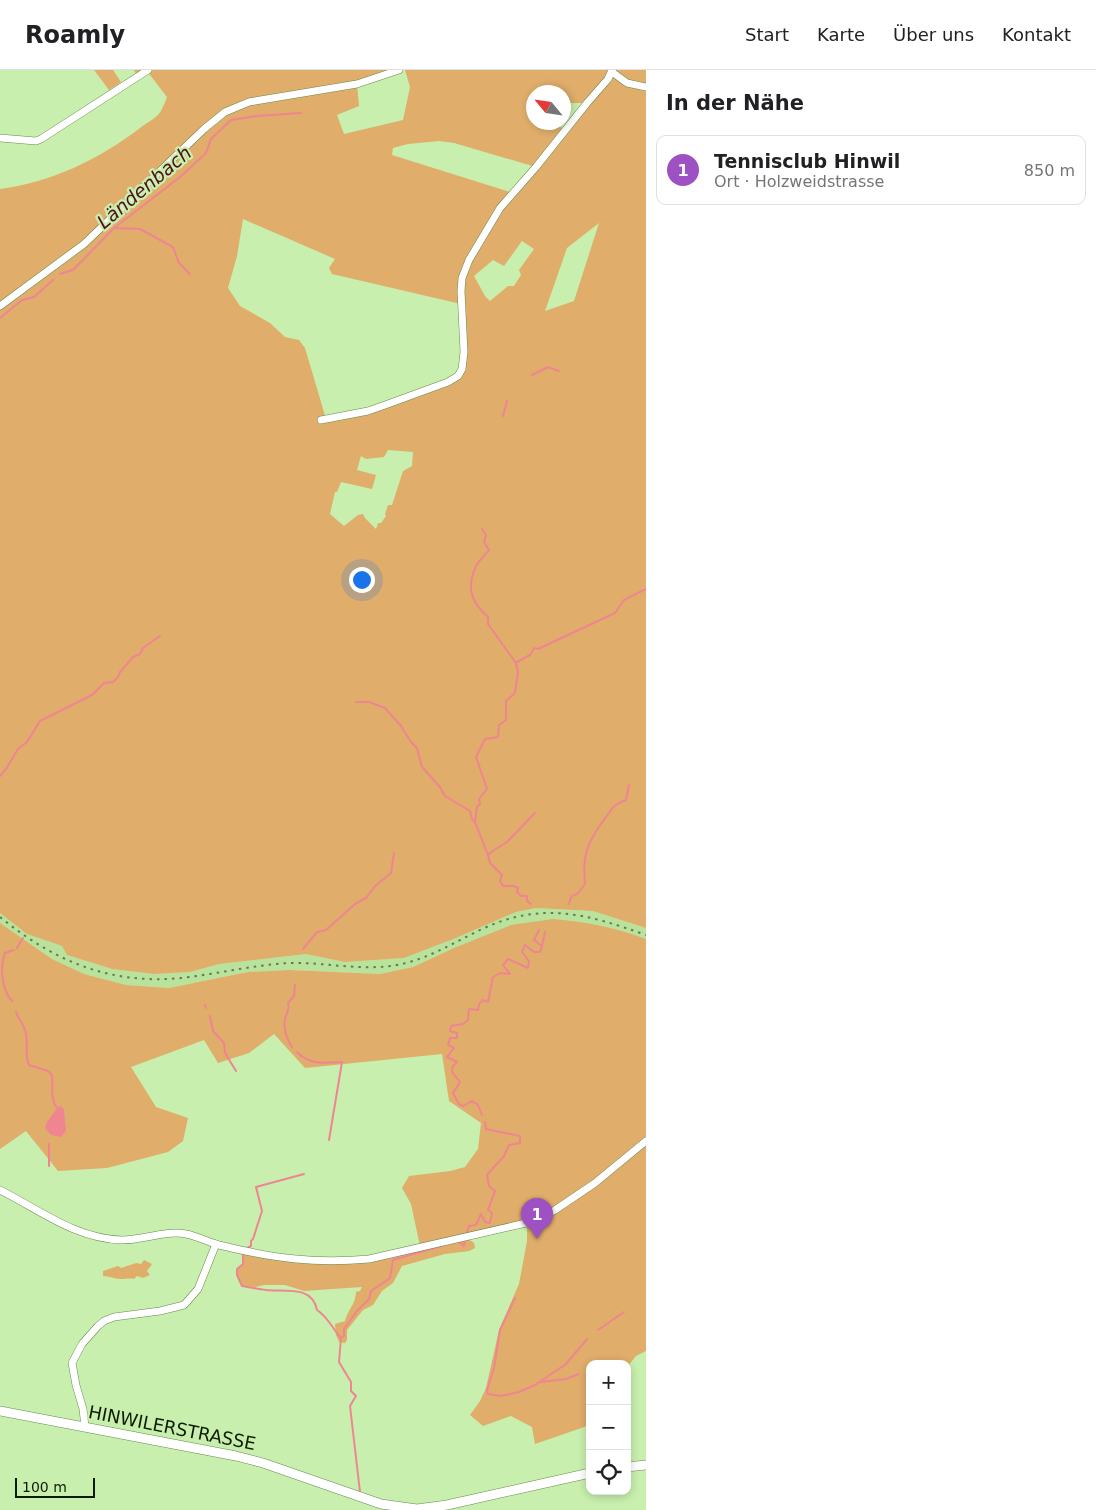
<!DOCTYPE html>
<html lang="de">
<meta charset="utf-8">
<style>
:root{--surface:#fff;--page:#f6f6f6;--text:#202124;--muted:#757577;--line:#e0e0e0;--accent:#9e51c3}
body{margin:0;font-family:"DejaVu Sans",sans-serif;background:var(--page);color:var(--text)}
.controls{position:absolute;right:15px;bottom:15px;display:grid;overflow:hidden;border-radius:10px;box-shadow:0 2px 8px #0003}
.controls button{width:45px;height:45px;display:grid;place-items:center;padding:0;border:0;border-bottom:1px solid var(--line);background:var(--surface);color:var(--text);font:25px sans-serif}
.compass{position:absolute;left:526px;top:15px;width:45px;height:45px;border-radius:50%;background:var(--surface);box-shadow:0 2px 8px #0003;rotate:299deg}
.scale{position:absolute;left:15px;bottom:12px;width:80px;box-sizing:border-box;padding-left:5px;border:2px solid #0e1c04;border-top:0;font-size:14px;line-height:18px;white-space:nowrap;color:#0e1c04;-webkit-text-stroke:4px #c8efad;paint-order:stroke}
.you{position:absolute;left:361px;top:509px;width:18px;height:18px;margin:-12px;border:4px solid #fff;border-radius:50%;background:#1a73e8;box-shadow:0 0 0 8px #1a73e833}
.badge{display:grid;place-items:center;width:32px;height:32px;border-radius:50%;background:var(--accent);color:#fff;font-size:16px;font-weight:700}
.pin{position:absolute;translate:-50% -41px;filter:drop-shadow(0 1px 2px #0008)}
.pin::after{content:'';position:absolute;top:26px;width:18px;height:15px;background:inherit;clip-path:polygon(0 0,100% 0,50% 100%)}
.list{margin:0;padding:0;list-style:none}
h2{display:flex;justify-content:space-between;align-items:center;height:65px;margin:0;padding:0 20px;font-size:21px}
h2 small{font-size:16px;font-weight:400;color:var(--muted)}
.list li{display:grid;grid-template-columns:32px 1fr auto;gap:15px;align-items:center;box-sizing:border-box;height:70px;margin:0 10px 10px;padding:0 10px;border:1px solid var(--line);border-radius:10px}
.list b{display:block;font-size:19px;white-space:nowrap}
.list p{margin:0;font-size:16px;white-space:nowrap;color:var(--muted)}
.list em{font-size:16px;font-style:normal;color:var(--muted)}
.icon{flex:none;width:28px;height:28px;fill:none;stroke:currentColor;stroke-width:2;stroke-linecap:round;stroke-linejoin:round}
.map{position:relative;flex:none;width:646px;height:1440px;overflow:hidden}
header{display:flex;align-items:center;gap:30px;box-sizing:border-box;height:70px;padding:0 25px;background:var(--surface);border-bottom:1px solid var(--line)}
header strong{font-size:24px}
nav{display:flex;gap:28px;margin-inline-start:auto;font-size:18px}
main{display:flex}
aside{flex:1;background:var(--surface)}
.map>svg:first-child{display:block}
.built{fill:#b9e39c}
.green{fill:#e0ad6b;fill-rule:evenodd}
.water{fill:#f08592}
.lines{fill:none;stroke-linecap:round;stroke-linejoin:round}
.stream{stroke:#f08592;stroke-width:2}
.minor-casing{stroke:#678a4e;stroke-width:8}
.major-casing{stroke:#678a4e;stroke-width:10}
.minor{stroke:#fff;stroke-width:7}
.major{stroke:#fff;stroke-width:9}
.rail{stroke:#637c51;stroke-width:2;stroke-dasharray:2.5 5;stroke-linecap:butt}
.labels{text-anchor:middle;stroke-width:4.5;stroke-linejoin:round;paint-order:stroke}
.street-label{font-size:18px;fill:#0e1c04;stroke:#c8efad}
.water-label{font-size:19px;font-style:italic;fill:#510f1d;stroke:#c8efad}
</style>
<header>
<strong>Roamly</strong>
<nav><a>Start</a><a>Karte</a><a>Über uns</a><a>Kontakt</a></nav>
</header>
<main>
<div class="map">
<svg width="646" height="1440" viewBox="0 0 646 1440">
<rect width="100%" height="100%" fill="#c8efad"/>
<path class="built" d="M536,838L593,841L646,858V869L623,861L454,878L413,897L380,904L289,900L248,902L169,918L126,915L83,904L52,889L0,853V843L27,864L62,876L67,885L112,899L154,904L190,902L219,894L306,884L345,892L404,888L456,868L516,842Z"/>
<g class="green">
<path d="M94,0H113L121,12L109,20Z"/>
<path d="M134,0H399L357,14L359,36L337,45L344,64L403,50L410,17L405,0H646V858L593,841L536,838L516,842L456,868L404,888L345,892L306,884L219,894L190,902L154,904L112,899L67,885L62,876L27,864L0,843V119C52,112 98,90 140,58C146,53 157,48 161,41C163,37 165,32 167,27L147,1L138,7ZM534,22H564V33H586L566,59L554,55L555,52H534ZM439,71L454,73L536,97L513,123L392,85L393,78L408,74ZM243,149L335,189L329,198L332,204L461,234L462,299L448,312L355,344L326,349L305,278L299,270L285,267L270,253L240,236L228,218L237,186ZM599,153L574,231L545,241L567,178ZM522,171L534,179L519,200L521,205L514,216H508L490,231L485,226L474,206L493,190L504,196ZM388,380L413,382L412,396L403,401L392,435H388L385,444L386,446L381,453H378L376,459L365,448L363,444L358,445L344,456L330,444L335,422H337L341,412L372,419L376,405L357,400L361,386L366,389L384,387Z"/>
<path d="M553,849C587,852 614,857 646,869V1281L636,1286L627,1297V1294H590V1355L535,1374L532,1357L511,1346L483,1356L470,1345L480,1331L486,1318L499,1260L519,1214L527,1171V1154L420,1176L411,1134L402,1118L409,1106L450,1101L465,1097L478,1079L481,1053L449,1031L442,984L305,998L274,964L249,983L218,993L204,970L131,997L156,1037L188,1048L183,1071L168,1082L107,1098L58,1101L26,1061L0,1079V853L52,889L84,904L126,915L169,918L248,902L289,900L380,904L413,897L454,878L511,855Z"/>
<path d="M467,1168L474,1173L475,1178L469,1181L445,1184L402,1196L393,1213L382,1221L373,1235L363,1240L347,1260V1270L345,1273L339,1272L336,1265L335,1254L345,1251C349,1237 355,1236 356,1222L360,1221L362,1217L304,1221L285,1215H264L255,1217L242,1216L237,1205V1199L243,1194V1183L284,1189L352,1191Z"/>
<path d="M144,1190L152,1194L147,1201L150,1205L143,1208L137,1206L134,1209C129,1208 126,1209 121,1209C114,1209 110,1206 103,1206V1201L118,1196L121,1198L136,1193L141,1194Z"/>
</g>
<path class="water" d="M61,1036L64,1040L66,1061L61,1067L51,1065L45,1058L47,1052L58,1037Z"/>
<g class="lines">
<g class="stream">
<path d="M115,158L140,159L173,177L179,193L190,204"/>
<path d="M60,204L73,200L114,158L180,107L206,83L211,69L231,50L256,46L301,43"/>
<path d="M0,248L22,230L34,227L53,210"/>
<path d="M532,305L548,297L559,301"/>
<path d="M503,346L507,331"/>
<path d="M482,459L486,465L484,472L489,480C485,485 479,491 476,496C466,518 471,532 488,547V554L516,593L518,602L515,623L506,631V650L499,655L498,667L485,669L476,687L487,719L479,729L480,734L477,737L475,752L488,785L490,793L502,805L500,811L503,816H514L518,818L517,822L521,826H527V831L531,834"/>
<path d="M517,592L530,585L534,578L538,579L615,543L624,530L646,519"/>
<path d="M356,632H369L385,638L401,656L411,672L417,678L422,697L440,717L445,726L470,741L472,749L475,752"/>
<path d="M0,706L6,699L18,679L27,672L40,651L92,625L104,613L113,612L118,607L120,602L133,587L140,584L143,578L160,566"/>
<path d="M488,785L491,782L507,772L535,743"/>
<path d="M569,834L571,827L578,823L585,814C582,787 587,773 603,751C613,739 610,736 626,730L629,715"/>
<path d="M542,876L545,862"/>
<path d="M17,878L23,868"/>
<path d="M303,879L317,862L326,860L355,834L366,828L375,816L391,803L394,783"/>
<path d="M12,931C1,919 0,896 5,883L14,880"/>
<path d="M205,935L206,938"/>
<path d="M16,942C18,949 23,953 25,960C29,971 24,985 29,995L48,1001L52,1005C53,1016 50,1029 57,1038"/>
<path d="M210,946L213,961L224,973L225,983L236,1001"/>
<path d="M292,977C287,969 283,959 285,949C287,942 290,940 288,933L294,926L295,915"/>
<path d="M297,982C309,995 325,993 342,992L329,1070"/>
<path d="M482,1045L478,1035L472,1031L463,1036L459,1034L453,1023L460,1012L452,1002L453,996L457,992L447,987L454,978L448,975L450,968H457V963L450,961L451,956L463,954L468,950L469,939L478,940L479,934L483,930L488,932L493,907L500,903L510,904L503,895L508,889L528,898L529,891L522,882L525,875L534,882H540L542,876L534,870L539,860"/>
<path d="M49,1096V1074"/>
<path d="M467,1162L469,1156L476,1155L481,1144L485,1152L490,1153L492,1143L488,1140L495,1121L489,1116L487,1105L504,1086L509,1075L520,1073V1066L486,1059L485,1052"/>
<path d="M459,1172L464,1176L465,1170"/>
<path d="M247,1178L251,1176V1171L253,1169L262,1141L256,1117L304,1104"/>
<path d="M243,1183V1194L237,1199V1205L242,1216C249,1217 258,1219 266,1220C285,1222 312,1215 317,1240C328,1247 332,1258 341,1268"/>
<path d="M515,1228L500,1260L494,1298L487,1320L488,1324L501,1326L519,1322L535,1315L566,1294L587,1269"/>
<path d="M598,1260L624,1242"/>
<path d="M540,1312L566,1309L579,1304"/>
<path d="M360,1422L350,1336L356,1326L351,1321V1312L339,1292L341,1268L344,1266V1259L357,1241L369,1229L371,1221L390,1208L393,1190L445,1175"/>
</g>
<g class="minor-casing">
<g id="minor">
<path d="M612,2L627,13L646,17"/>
<path d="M0,68L36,71L41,69L148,0"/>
<path d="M0,236L84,174L204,59L225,42L249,32L357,14L399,0"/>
<path d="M321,350L368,341L385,335L448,312L458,306L462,299L464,282L461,221L462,208L469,190L500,138L536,97L587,33L608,9L612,0"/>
<path d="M0,1120C40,1140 76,1169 122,1170C144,1170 165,1160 186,1164C197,1166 208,1172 219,1175C272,1188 314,1194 369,1189L535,1151L555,1140L595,1113L646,1071"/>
<path d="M85,1357L83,1339L76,1315L72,1293L82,1274L98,1256L104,1251L114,1247L160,1241L184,1235L198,1219L216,1174"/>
</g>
</g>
<g class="major-casing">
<g id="major">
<path d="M0,1341L236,1386L263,1393L381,1434L417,1439L447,1435L590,1403"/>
<path d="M627,1397L646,1395"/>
</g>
</g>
<use href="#minor" class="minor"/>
<use href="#major" class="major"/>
<path class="rail" d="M0,847C54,891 110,915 181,908C217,904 253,895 289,893C329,892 367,903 406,893C433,886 457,871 482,859C542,831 587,844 646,865"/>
</g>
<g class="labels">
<g class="street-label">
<text transform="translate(172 1358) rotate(11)" y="6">HINWILERSTRASSE</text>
</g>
<g class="water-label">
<text transform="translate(144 117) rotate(-40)" y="7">Ländenbach</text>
</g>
</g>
</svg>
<div class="controls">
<button>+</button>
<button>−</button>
<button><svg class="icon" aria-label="locate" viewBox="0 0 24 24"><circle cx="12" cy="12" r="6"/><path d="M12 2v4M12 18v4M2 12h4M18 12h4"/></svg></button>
</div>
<svg class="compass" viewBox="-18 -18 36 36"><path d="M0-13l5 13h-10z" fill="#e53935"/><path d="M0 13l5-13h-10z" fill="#757577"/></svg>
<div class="scale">100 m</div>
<div class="you"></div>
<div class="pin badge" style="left:537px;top:1169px">1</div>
</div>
<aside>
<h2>In der Nähe<small></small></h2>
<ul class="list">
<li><span class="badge">1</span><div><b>Tennisclub Hinwil</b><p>Ort · Holzweidstrasse</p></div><em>850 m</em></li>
</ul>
</aside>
</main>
